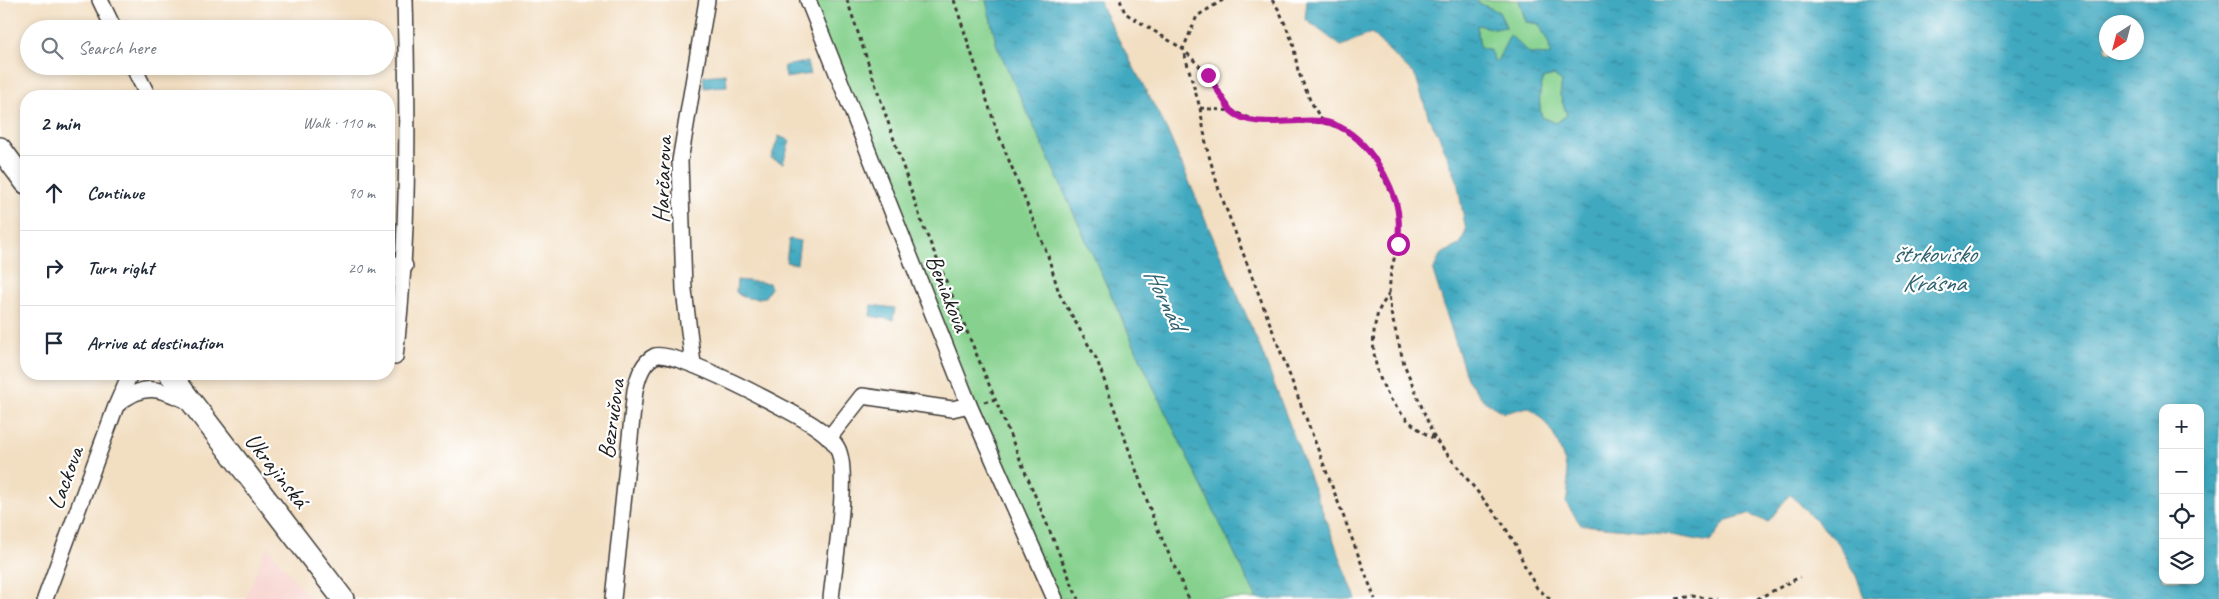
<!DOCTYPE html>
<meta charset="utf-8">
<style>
:root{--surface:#fff;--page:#f6f6f7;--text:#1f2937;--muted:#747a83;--line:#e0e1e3}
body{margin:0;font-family:Caveat,sans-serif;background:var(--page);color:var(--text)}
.controls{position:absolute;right:15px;bottom:15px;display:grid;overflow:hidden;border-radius:10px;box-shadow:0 2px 8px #0003}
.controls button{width:45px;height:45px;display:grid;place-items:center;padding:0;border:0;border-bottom:1px solid var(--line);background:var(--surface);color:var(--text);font:25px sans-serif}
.compass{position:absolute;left:2099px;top:15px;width:45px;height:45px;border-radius:50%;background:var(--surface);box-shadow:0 2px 8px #0003;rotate:216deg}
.stop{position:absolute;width:15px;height:15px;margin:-11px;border:4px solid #b5179e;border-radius:50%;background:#fff}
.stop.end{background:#b5179e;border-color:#fff;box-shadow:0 1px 5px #0008}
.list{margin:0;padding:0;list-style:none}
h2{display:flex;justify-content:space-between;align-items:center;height:65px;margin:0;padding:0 20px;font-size:21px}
h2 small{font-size:16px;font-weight:400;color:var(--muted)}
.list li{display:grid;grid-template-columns:32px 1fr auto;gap:15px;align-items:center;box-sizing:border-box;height:75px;padding:0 20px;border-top:1px solid var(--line)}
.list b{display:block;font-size:19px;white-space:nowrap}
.list em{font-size:16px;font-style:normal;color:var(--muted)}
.icon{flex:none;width:28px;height:28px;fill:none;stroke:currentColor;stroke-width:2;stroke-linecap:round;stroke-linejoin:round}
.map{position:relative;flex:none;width:2219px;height:599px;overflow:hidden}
.search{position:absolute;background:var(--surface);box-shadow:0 2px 8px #0003;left:20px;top:20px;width:375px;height:55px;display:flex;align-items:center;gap:12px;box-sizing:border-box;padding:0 18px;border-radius:28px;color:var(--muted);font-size:19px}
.panel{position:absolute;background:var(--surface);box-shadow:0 2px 8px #0003;left:20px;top:90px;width:375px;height:290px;border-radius:20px}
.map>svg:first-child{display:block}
.built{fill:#f7d0cb}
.green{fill:#86d18e;stroke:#517655}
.water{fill:url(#water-ripples);stroke:#2e626e;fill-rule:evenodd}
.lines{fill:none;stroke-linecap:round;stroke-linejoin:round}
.minor-casing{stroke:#3c3935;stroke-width:18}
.secondary-casing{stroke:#3c3935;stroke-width:24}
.path{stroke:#3c3935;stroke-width:3;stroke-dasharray:4 4;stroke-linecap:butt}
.minor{stroke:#fff;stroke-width:15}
.secondary{stroke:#fff;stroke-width:21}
.route{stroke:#b5179e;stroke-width:6}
.labels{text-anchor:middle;stroke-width:4.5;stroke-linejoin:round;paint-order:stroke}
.street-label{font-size:24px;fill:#1c1c1c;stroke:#fff}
.water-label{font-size:25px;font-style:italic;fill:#2e626e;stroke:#fff}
</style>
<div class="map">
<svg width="2219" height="599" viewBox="0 0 2219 599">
<defs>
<pattern id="water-ripples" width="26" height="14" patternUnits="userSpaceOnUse" patternTransform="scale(1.25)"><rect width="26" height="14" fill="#40a9c0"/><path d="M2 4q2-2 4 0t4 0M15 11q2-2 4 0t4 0" fill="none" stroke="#35899b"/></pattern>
</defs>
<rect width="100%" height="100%" fill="#fff"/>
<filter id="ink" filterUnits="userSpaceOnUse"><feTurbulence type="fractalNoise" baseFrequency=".02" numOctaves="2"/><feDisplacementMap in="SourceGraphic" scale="10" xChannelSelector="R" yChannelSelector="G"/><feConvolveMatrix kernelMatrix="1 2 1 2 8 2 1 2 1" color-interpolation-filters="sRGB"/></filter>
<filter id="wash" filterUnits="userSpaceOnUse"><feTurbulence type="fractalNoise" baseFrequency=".0096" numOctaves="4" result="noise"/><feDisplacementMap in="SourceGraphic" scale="20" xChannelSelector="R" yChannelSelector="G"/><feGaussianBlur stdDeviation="1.12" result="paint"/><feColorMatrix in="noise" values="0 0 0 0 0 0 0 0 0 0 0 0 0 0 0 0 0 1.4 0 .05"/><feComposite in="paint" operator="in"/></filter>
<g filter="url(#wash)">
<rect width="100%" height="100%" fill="#f2dec1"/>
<path class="built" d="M267,546L310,599H245Z"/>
<g class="green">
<path d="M808,0H986L997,46L1156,393L1257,599H1055Z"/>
<path d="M1477,0H1519L1526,22L1539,24L1549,44L1551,55L1530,54L1496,64L1480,48L1477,24L1495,29L1506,26L1499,12L1479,3Z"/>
<path d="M1554,75L1562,82L1560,95L1567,116L1556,123L1542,117C1538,104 1539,90 1544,77Z"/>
</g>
<g class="water">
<path d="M986,0H1100L1102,8L1167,130L1262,352L1356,599H1257L1156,393L997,46Z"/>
<path d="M1307,0H1477L1479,3L1499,12L1506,27L1495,29L1477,25L1480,48L1489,49L1496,63L1510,35L1530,54L1550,55L1549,44L1539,24L1526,22L1519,0H2219V599H1885L1864,597L1857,578L1839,544L1790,494L1768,522L1748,514L1727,520L1710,542L1649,531L1581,525L1566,503C1567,497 1569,489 1568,483C1566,455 1552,422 1528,407L1504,413L1484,401L1467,379L1433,271L1440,255L1460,244L1466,231L1457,180L1439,136L1429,119L1416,77L1371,33L1341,46L1305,19ZM2106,22H2136V52H2106ZM1554,75L1562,82L1560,95L1567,115L1556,123L1542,117C1538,104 1539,90 1544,78ZM2163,408H2200V580H2163Z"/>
<path d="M807,62L810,74L786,78L784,66Z"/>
<path d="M726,74L727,86L704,88L703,76Z"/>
<path d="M779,136L790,141L783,163L771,158Z"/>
<path d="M789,239L800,241L797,264L786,262Z"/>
<path d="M737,280L769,283L771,288L765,297C755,299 743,300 736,292Z"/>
<path d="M871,305L895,308L893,320L870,316Z"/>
</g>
</g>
<g filter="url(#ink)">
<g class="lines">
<g class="minor-casing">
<g id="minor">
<path d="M100,0L114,29"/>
<path d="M808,0L969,405L1055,599"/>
<path d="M133,66L148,96"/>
<path d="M389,263L405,266"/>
<path d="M395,357C409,238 408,120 405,0"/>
<path d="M693,364L684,290L680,161L707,0"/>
<path d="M117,405C143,382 160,388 189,402"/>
<path d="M829,438L862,396L952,409L969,405"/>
<path d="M45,599L116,406L130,374"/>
<path d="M613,599L635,390C638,378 642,362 655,356C673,348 793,412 813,425C822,431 836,442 839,452C849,480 834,566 831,599"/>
</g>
</g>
<g class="secondary-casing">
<g id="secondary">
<path d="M0,148L26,183"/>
<path d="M170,374L343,599"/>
</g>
</g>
<g class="path">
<path d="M847,0L922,223L1078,599"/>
<path d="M954,0L997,131L1048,256L1059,293L1097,360L1155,523L1189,599"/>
<path d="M1120,0L1125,13L1183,49L1208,75L1232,111L1256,121L1322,122L1339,127L1357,139L1372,155L1396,202L1399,223L1398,244L1391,271L1389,293L1391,313L1404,364L1435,439L1501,521L1516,545L1526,569L1537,588L1550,599"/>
<path d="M1223,0L1197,16L1183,49L1200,108L1207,149L1219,190L1375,599"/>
<path d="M1272,0L1279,10L1293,43L1298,71L1310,100L1322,121"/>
<path d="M1200,108L1232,111"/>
<path d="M1389,293C1386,300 1380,306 1378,313C1362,363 1390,417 1435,439"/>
<path d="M984,402L996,399"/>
<path d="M1676,599L1692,596L1716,599"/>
<path d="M1757,599L1800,577"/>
</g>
<use href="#minor" class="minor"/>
<use href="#secondary" class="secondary"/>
</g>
</g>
<g class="lines" filter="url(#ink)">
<path class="route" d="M1208,75C1214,84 1226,105 1231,111C1251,130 1296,118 1321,121C1359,126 1385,169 1396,202C1400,216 1399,230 1398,244"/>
</g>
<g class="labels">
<g class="street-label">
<text transform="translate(662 180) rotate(-88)" y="8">Harčarova</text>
<text transform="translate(948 293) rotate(68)" y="8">Beniakova</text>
<text transform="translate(611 419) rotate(-82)" y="8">Bezručova</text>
<text transform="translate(277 470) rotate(52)" y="8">Ukrajinská</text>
<text transform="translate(65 478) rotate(-70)" y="8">Lackova</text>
</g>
<g class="water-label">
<text x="1934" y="262">štrkovisko<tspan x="1934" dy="29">Krásna</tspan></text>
<text transform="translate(1166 298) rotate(64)" y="9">Hornád</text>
</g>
</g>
</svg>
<div class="controls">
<button>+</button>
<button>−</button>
<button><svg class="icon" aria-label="locate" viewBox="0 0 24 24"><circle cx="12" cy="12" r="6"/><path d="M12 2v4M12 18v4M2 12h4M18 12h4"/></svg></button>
<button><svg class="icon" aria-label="layers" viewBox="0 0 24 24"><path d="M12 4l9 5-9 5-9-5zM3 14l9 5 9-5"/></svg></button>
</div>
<svg class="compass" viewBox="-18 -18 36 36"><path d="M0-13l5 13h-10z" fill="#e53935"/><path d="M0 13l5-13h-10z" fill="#747a83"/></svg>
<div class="stop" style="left:1398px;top:244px"></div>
<div class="stop end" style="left:1208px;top:75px"></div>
<div class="search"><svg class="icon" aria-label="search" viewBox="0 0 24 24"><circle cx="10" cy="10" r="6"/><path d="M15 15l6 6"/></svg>Search here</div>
<section class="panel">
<h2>2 min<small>Walk · 110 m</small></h2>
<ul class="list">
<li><svg class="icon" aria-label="ahead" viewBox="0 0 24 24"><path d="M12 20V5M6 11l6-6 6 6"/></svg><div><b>Continue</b></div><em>90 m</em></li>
<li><svg class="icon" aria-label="right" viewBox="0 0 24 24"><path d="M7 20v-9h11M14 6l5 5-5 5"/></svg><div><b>Turn right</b></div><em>20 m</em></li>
<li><svg class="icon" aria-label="arrive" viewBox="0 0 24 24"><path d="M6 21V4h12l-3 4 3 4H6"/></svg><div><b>Arrive at destination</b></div></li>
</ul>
</section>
</div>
